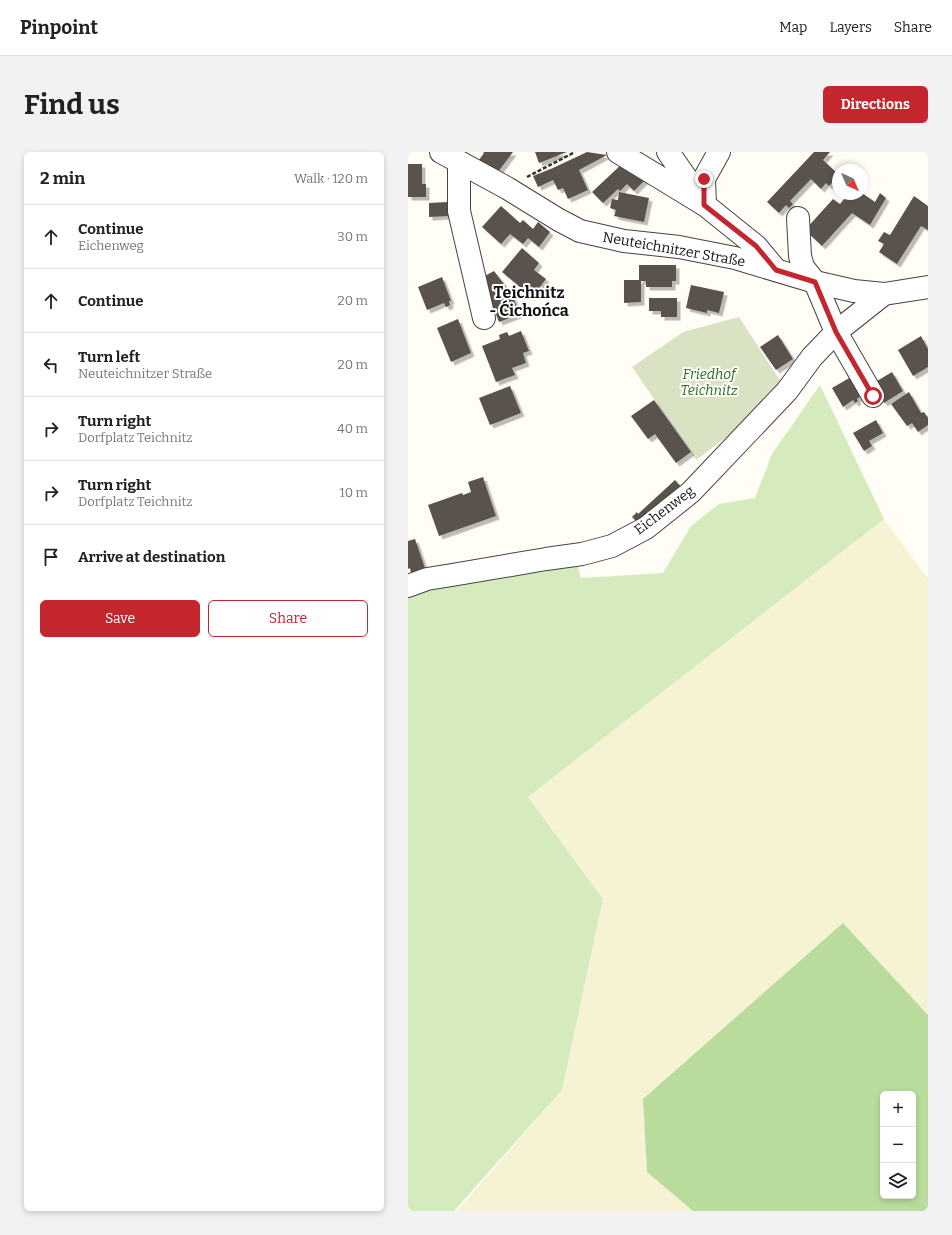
<!DOCTYPE html>
<meta charset="utf-8">
<style>
:root{--surface:#fff;--page:#f2f2f2;--text:#222;--muted:#767676;--line:#e0e0e0;--accent:#c4262e}
body{margin:0;font-family:Bitter,serif;background:var(--page);color:var(--text)}
.controls{position:absolute;right:12px;bottom:12px;display:grid;overflow:hidden;border-radius:6px;box-shadow:0 2px 6px #0003}
.controls button{width:36px;height:36px;display:grid;place-items:center;padding:0;border:0;border-bottom:1px solid var(--line);background:var(--surface);color:var(--text);font:20px sans-serif}
.compass{position:absolute;left:424px;top:12px;width:36px;height:36px;border-radius:50%;background:var(--surface);box-shadow:0 2px 6px #0003;rotate:136deg}
.stop{position:absolute;width:12px;height:12px;margin:-9px;border:3px solid #c4262e;border-radius:50%;background:#fff}
.stop.end{background:#c4262e;border-color:#fff;box-shadow:0 1px 4px #0008}
.list{margin:0;padding:0;list-style:none}
h2{display:flex;justify-content:space-between;align-items:center;height:52px;margin:0;padding:0 16px;font-size:17px}
h2 small{font-size:13px;font-weight:400;color:var(--muted)}
.list li{display:grid;grid-template-columns:26px 1fr auto;gap:12px;align-items:center;box-sizing:border-box;height:64px;padding:0 16px;border-top:1px solid var(--line)}
.list b{display:block;font-size:15px;white-space:nowrap}
.list p{margin:0;font-size:13px;white-space:nowrap;color:var(--muted)}
.list em{font-size:13px;font-style:normal;color:var(--muted)}
.actions{display:flex;gap:8px;padding:12px 16px}
.actions a{flex:1;padding:9px 0;border:1px solid var(--accent);border-radius:6px;text-align:center;font-size:14px;color:var(--accent)}
.actions .main{background:var(--accent);color:#fff}
.icon{flex:none;width:22px;height:22px;fill:none;stroke:currentColor;stroke-width:2;stroke-linecap:round;stroke-linejoin:round}
.map{position:relative;flex:none;width:520px;height:1059px;overflow:hidden;border-radius:6px}
header{display:flex;align-items:center;gap:24px;box-sizing:border-box;height:56px;padding:0 20px;background:var(--surface);border-bottom:1px solid var(--line)}
header strong{font-size:19px}
nav{display:flex;gap:22px;margin-inline-start:auto;font-size:14px}
.intro{display:flex;align-items:center;justify-content:space-between;box-sizing:border-box;height:96px;padding:0 24px}
h1{margin:0;font-size:28px}
.button{padding:10px 18px;border-radius:6px;background:var(--accent);color:#fff;font-size:14px;font-weight:700}
main{display:flex;gap:24px;padding:0 24px}
aside{flex:1;background:var(--surface);border-radius:6px;box-shadow:0 2px 6px #0003}
.map>svg:first-child{display:block}
.farmland{fill:#f6f3d4}
.green{fill:#d5ebbd}
.forest{fill:#b9dc9c;fill-rule:evenodd}
.cemetery{fill:#d9e3c4}
.building{fill:#5a524d;filter:url(#shadow)}
.lines{fill:none;stroke-linecap:round;stroke-linejoin:round}
.minor-casing{stroke:#444;stroke-width:24}
.path{stroke:#333;stroke-width:2.5;stroke-dasharray:4 2;stroke-linecap:butt}
.minor{stroke:#fff;stroke-width:22}
.route{stroke:#c4262e;stroke-width:5}
.labels{text-anchor:middle;stroke-width:4;stroke-linejoin:round;paint-order:stroke}
.street-label{font-size:14px;fill:#111;stroke:#fff}
.park-label{font-size:14px;font-style:italic;fill:#2f6b1f;stroke:#fff}
.quarter-label{font-size:16px;font-weight:bold;fill:#111;stroke:#fff}
</style>
<header>
<strong>Pinpoint</strong>
<nav><a>Map</a><a>Layers</a><a>Share</a></nav>
</header>
<div class="intro"><h1>Find us</h1><a class="button">Directions</a></div>
<main>
<aside>
<h2>2 min<small>Walk · 120 m</small></h2>
<ul class="list">
<li><svg class="icon" aria-label="ahead" viewBox="0 0 24 24"><path d="M12 20V5M6 11l6-6 6 6"/></svg><div><b>Continue</b><p>Eichenweg</p></div><em>30 m</em></li>
<li><svg class="icon" aria-label="ahead" viewBox="0 0 24 24"><path d="M12 20V5M6 11l6-6 6 6"/></svg><div><b>Continue</b></div><em>20 m</em></li>
<li><svg class="icon" aria-label="left" viewBox="0 0 24 24"><path d="M17 20v-9H6M10 6l-5 5 5 5"/></svg><div><b>Turn left</b><p>Neuteichnitzer Straße</p></div><em>20 m</em></li>
<li><svg class="icon" aria-label="right" viewBox="0 0 24 24"><path d="M7 20v-9h11M14 6l5 5-5 5"/></svg><div><b>Turn right</b><p>Dorfplatz Teichnitz</p></div><em>40 m</em></li>
<li><svg class="icon" aria-label="right" viewBox="0 0 24 24"><path d="M7 20v-9h11M14 6l5 5-5 5"/></svg><div><b>Turn right</b><p>Dorfplatz Teichnitz</p></div><em>10 m</em></li>
<li><svg class="icon" aria-label="arrive" viewBox="0 0 24 24"><path d="M6 21V4h12l-3 4 3 4H6"/></svg><div><b>Arrive at destination</b></div></li>
</ul>
<div class="actions"><a class="main">Save</a><a>Share</a></div>
</aside>
<div class="map">
<svg width="520" height="1059" viewBox="0 0 520 1059">
<defs>
<filter id="shadow"><feDropShadow dx="3.5" dy="3.5" stdDeviation="0" flood-color="#0004"/></filter>
</defs>
<rect width="100%" height="100%" fill="#fffdf5"/>
<path class="farmland" d="M476,367L520,427V863L435,771L239,1020L285,1059H49L154,938L195,747L120,645Z"/>
<path class="green" d="M412,233L476,367L120,645L195,747L154,938L46,1059H0V444L45,433L169,411L173,426L255,421L283,374L311,352L347,346L364,302Z"/>
<path class="forest" d="M435,771L520,863V1059H285L239,1020L235,947ZM475,942H505V1044H475Z"/>
<path class="cemetery" d="M331,165L379,239L288,308L224,215L275,180Z"/>
<g class="building">
<path d="M75,0H105L90,20L71,8L76,1Z"/>
<path d="M127,0H159L131,11Z"/>
<path d="M179,0L199,3L171,18L180,38L160,47L155,36L150,38L145,28L130,35L125,24L145,16Z"/>
<path d="M406,0H422L415,8L430,22V24L421,34L418,31L413,37L403,27L382,49L385,52L381,56L378,53L371,61L359,50Z"/>
<path d="M216,10L237,28L226,39L219,32L212,39L210,37L195,51L184,40Z"/>
<path d="M0,12H14V32H18V45H0Z"/>
<path d="M211,40L241,46L236,70L206,64L208,58L202,56L204,47L210,48Z"/>
<path d="M454,41L467,50L472,41L478,46L462,73L444,61L414,94L397,78L425,47L432,52L440,42H454Z"/>
<path d="M506,44L520,54V78L513,74L489,112L471,100L476,92L470,89L476,80L482,83Z"/>
<path d="M40,50V64L21,65V51Z"/>
<path d="M93,54L112,71L115,68L125,77L130,70L142,80L131,95L120,86L115,92L102,82L93,92L74,75Z"/>
<path d="M114,96L131,111L126,118L138,127L124,145L94,120Z"/>
<path d="M231,113H268V129H264V135H238V129H233V150L216,151V128H231Z"/>
<path d="M86,119L104,143L112,162L91,170L73,126Z"/>
<path d="M34,125L43,149H41L42,153L38,155L36,151L19,158L10,135Z"/>
<path d="M283,133L316,140L311,161L299,158V161L278,156Z"/>
<path d="M241,146H269V165H253V159H241Z"/>
<path d="M50,167L63,201L43,210L29,176Z"/>
<path d="M113,179L121,199L115,201L118,211L104,216L107,223L88,230L74,194L92,187L91,183L99,180L101,184Z"/>
<path d="M370,183L385,207L368,218L352,195Z"/>
<path d="M513,184L520,197V215L505,224L490,198Z"/>
<path d="M484,220L495,239L476,251L464,232Z"/>
<path d="M443,225L454,243L449,247L450,249L447,251L445,248L435,255L424,236Z"/>
<path d="M102,234L113,261L82,273L71,246Z"/>
<path d="M501,240L513,261L516,260L520,266V273L510,280L504,271L499,274L483,252Z"/>
<path d="M246,248L283,300L268,311L247,282L240,287L223,264Z"/>
<path d="M468,268L475,281L461,289L464,294L456,299L445,281Z"/>
<path d="M75,325L88,364L31,384L20,353L54,341L55,343L63,340L60,330Z"/>
<path d="M267,328L275,337L232,373L224,365L229,360L230,362Z"/>
<path d="M7,387L17,416L3,421L2,416L0,417V389Z"/>
</g>
<g class="lines">
<g class="minor-casing">
<g id="minor">
<path d="M33,0L99,36L151,68L172,79L216,89L271,95L327,106L407,130L446,139L476,142L520,135"/>
<path d="M210,0L297,53L260,0"/>
<path d="M311,0L296,27L297,53L348,94L368,118"/>
<path d="M51,10V59L76,166"/>
<path d="M390,66L392,104L395,115L407,130L428,180L465,244"/>
<path d="M0,434L19,427L44,423L138,407L174,402L204,394L238,376L283,340L379,239L404,205L428,180L476,142"/>
</g>
</g>
<path class="path" d="M119,25L167,0"/>
<use href="#minor" class="minor"/>
</g>
<g class="lines">
<path class="route" d="M296,27V53L348,94L368,118L407,130L428,180L465,244"/>
</g>
<g class="labels">
<g class="street-label">
<text transform="translate(266 97) rotate(10)" y="5">Neuteichnitzer Straße</text>
<text transform="translate(256 358) rotate(-37)" y="5">Eichenweg</text>
</g>
<g class="park-label">
<text x="301" y="227">Friedhof<tspan x="301" dy="16">Teichnitz</tspan></text>
</g>
<g class="quarter-label">
<text x="121" y="146">Teichnitz<tspan x="121" dy="18">- Ćichońca</tspan></text>
</g>
</g>
</svg>
<div class="controls">
<button>+</button>
<button>−</button>
<button><svg class="icon" aria-label="layers" viewBox="0 0 24 24"><path d="M12 4l9 5-9 5-9-5zM3 14l9 5 9-5"/></svg></button>
</div>
<svg class="compass" viewBox="-18 -18 36 36"><path d="M0-13l5 13h-10z" fill="#e53935"/><path d="M0 13l5-13h-10z" fill="#767676"/></svg>
<div class="stop" style="left:465px;top:244px"></div>
<div class="stop end" style="left:296px;top:27px"></div>
</div>
</main>
